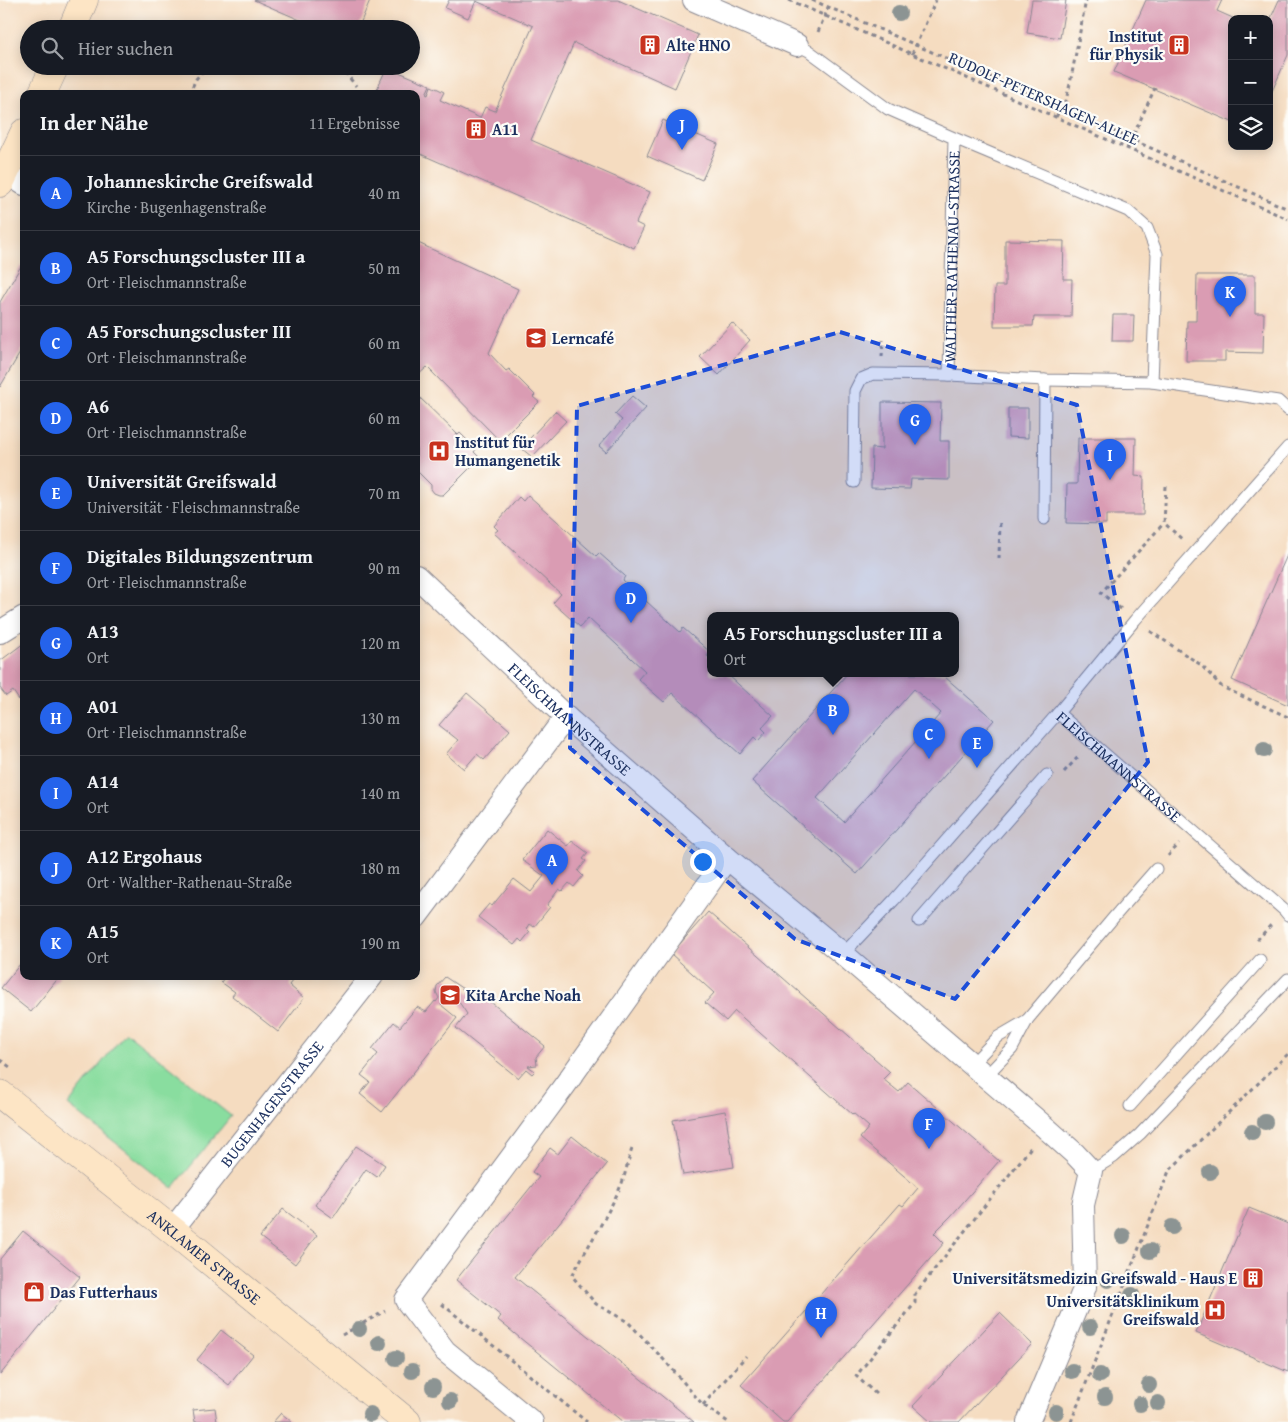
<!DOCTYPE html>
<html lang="de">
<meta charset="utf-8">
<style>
:root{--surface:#171b24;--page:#242831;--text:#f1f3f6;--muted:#9ea1a6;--line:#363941;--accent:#2563eb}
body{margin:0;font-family:"Gentium Book Plus",serif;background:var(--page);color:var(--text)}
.controls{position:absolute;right:15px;top:15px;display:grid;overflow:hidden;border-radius:10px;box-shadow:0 2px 12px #0003}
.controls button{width:45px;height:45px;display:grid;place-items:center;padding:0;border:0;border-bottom:1px solid var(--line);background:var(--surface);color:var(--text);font:25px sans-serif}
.you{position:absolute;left:702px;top:861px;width:18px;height:18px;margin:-12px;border:4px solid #fff;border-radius:50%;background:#1a73e8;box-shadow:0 0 0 8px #1a73e833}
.badge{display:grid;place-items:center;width:32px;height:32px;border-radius:50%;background:var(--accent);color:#fff;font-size:16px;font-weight:700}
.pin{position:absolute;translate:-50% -41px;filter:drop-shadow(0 1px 2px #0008)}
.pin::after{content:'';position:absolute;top:26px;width:18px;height:15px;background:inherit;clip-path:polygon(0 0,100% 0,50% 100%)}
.popup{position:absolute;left:707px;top:612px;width:252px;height:65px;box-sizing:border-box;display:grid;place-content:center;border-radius:10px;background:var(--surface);filter:drop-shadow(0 1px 4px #0005);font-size:16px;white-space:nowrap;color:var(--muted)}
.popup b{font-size:19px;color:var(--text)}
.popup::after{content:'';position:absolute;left:50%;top:100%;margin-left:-10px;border:10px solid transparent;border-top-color:var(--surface)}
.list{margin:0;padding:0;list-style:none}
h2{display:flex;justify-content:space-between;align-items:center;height:65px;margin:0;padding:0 20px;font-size:21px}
h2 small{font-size:16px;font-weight:400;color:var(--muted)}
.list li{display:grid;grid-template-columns:32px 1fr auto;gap:15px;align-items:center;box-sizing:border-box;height:75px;padding:0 20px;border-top:1px solid var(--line)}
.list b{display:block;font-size:19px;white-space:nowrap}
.list p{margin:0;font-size:16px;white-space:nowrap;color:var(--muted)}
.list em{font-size:16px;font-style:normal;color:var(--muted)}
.icon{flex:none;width:28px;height:28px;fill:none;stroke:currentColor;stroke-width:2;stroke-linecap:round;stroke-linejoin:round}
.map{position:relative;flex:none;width:1288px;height:1422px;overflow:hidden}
.search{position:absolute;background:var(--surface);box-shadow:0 2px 12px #0003;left:20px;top:20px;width:400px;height:55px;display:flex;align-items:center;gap:12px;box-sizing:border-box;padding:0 18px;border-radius:28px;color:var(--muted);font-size:19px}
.panel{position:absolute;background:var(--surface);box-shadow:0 2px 12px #0003;left:20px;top:90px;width:400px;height:890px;border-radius:10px}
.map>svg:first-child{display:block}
.green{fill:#89dd9f;stroke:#52867e}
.building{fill:#da9cb3;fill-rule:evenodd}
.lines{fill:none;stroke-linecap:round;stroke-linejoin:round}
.lane-casing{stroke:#88868f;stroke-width:13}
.street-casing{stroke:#88868f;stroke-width:24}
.secondary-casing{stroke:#88868f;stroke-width:29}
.path{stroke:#88868f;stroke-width:3;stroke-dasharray:4 4;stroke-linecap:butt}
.lane{stroke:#fff;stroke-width:11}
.street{stroke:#fff;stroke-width:22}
.secondary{stroke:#fde5c5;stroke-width:28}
.tree{fill:#8c9493}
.marked{fill:#1d4ed8;fill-opacity:0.2;stroke:#1d4ed8;stroke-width:4;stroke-dasharray:10 6;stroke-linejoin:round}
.labels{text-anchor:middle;stroke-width:4.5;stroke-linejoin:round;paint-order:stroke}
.poi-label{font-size:16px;font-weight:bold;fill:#1b2f5e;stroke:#fdfcf7;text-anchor:start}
.street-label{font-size:16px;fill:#1b2f5e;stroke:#fdfcf7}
</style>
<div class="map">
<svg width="1288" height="1422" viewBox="0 0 1288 1422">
<rect width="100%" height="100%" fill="#fdfcf7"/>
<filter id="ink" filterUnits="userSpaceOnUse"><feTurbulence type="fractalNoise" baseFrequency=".02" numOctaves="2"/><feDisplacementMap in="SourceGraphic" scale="10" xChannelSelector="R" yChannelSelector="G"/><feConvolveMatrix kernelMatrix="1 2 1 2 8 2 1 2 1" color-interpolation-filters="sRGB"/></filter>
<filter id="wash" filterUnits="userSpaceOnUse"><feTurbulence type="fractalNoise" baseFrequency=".0096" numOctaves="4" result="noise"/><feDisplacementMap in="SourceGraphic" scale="20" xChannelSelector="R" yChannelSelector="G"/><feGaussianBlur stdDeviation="1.12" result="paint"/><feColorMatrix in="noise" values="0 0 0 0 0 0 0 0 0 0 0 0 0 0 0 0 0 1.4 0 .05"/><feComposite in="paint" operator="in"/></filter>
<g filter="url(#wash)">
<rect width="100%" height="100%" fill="#f5dcc0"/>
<path class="green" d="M126,1032L231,1116L173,1188L68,1105Z"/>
<g id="blocks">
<g class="building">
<path d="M254,0H370L358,29H321Z"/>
<path d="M449,0H618L698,35L675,88L574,43L531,140L650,192L636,223L644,227L634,248L416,152V94H366L367,90L375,93L387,67L430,85L426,94L428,95L431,86L438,89L444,92L440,100L480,118L485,107L495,111L533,26L476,1L468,18L445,8Z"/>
<path d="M1032,0H1066L1060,38L1027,33Z"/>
<path d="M1146,0H1222L1217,11L1235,19H1232V122L1114,72Z"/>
<path d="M1279,0H1288V55L1269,98V22Z"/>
<path d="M663,120L718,144L702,180L647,156Z"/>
<path d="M1005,240L1064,241L1063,279H1072L1071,317H1034L1033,326H994L995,286H1005Z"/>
<path d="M416,242L518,289L489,353L506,371L509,369L535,395L533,397L539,402L500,441L427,367L416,377Z"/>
<path d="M21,266L24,267V346L0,387V302Z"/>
<path d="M1197,275H1255V313H1264L1263,353L1225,352V361H1186L1187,321H1196Z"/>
<path d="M1113,315H1134L1133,341H1112Z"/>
<path d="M732,323L750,340L719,375L700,357Z"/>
<path d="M416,394L458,435L460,433L476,449L474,452L480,458L443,495H439L434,493L431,489V485L416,470Z"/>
<path d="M632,396L646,408L606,452L599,446L622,420L615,414Z"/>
<path d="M882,402L941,403L940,441H949V480L911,479L910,489L871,488L872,448L882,449Z"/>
<path d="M1008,408H1028V438L1008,437Z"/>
<path d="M555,411L566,421L532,457L521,448Z"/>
<path d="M1078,438H1136L1135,476L1144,477L1143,515H1106V524L1066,523L1067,484H1077Z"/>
<path d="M528,495L596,556L599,553L625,576L623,580L680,632L683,628L710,652L707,656L710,659V674H727L773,716L762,728L766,732L758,741L754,737L740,754L672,693L664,702L638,679L645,671L588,618L580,627L553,603L561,594L494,533L498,530L494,526L519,497L523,501Z"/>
<path d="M1288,553V705L1232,680Z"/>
<path d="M24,643V697L19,700L13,691L6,696L0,688V661Z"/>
<path d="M847,674H948L945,677L994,720L857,874L752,781ZM914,689L941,713L844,822L817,798Z"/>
<path d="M467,693L510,730L484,760L477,754L464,769L446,754L458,740L439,725Z"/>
<path d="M547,829L568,846L572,841L588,853L583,859L586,861L578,871L583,876L574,887L569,883L562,891L559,889L547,905L550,907L534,927L530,924L527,929L530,932L522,942L519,939L514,945L478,917L489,904L492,906L514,879L531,892L544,876L522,860Z"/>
<path d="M708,912L890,1072L883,1079L899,1092L908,1082L999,1161L951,1216L934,1233L944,1243L787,1422H783L741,1385L900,1204L903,1206L918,1188L860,1138L869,1127L853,1113L852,1114L735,1011L726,1021L705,1003L714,993L671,954Z"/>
<path d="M24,959V976H60L31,1012L1,988Z"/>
<path d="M222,976H285L292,981L289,985L304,998L278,1032L232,996L235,992L221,982L224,978Z"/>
<path d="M445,977L469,993L473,988L477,992L478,995L476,998L478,1001L482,995L545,1046L536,1057L537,1065L528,1066L535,1071L532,1074L526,1069L518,1078L456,1028L467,1014L457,999L453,1003H443L441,1005L457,1018L382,1112L360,1094L370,1082L361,1075L378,1054L372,1049L394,1022L400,1027L417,1007L426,1012L435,1001L436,1002L439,998L436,992L437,986Z"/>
<path d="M725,1111L734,1167L683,1175L673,1120Z"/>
<path d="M572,1136L607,1164L515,1277L694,1422H623L498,1320L501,1316L456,1280L539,1177L532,1172L550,1148L558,1154Z"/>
<path d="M356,1146L385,1165L377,1177L366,1169L333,1218L315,1205Z"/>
<path d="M1249,1208L1288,1224V1372L1196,1333Z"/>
<path d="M283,1209L317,1235L295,1264L260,1237Z"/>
<path d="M23,1231L80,1277L0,1375V1259Z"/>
<path d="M1000,1313L1032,1344L959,1422H931L913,1406Z"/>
<path d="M221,1330L253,1355L229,1385L197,1360Z"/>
<path d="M215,1408L217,1422H195L193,1410Z"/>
<path d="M281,1413L292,1422H273Z"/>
</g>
</g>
</g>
<g filter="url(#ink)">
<use href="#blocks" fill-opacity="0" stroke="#88868f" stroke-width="1"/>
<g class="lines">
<g class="lane-casing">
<g id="lane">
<path id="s1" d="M797,45L809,51L888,109L954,138L1128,211L1147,228L1157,254L1152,382L1045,380L949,375L954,138"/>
<path d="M1152,382L1278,401L1288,410"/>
<path d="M854,482L855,391L861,379L873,374L949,375"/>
<path d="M1044,519L1045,380"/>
<path id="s2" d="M1058,713L1284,910L1288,915"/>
<path d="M919,921L1047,775"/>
<path d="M843,954L894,900L1058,713L1135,620L1288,447"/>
<path d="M971,1065L998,1037L1027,1020"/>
<path d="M985,1077L1012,1049L1028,1019L1114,917L1156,869"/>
<path d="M1130,1106L1260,960"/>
<path d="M1091,1171L1114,1157L1140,1134L1288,979"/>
</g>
</g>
<g class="street-casing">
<g id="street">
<path d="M694,0L797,45"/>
<path d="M5,172L24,184"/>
<path id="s3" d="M416,576L567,718L727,858L843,954L1046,1128L1075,1154L1091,1171L1083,1205L1085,1287L1028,1422"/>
<path d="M0,632L24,617"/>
<path d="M416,917L556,730L567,718"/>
<path id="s4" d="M172,1230L372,976"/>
<path d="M532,1422L445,1351L406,1300L565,1085L727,858"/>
</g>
</g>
<g class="secondary-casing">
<g id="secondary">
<path d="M72,29L84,0"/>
<path d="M42,94L55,66"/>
<path d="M0,183L24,133"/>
<path id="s5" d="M0,1094L172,1230L407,1422"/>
</g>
</g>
<g class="path">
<path d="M789,0L1288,219"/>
<path d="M812,0L1061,108L1288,209"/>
<path d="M818,32L828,8"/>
<path d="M912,54L936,0"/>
<path d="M340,66L356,86"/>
<path d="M189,94L196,79L207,66"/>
<path d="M1056,117L1066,100L1070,84L1086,0"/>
<path d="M1127,149L1155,88"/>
<path d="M882,357L883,340"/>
<path d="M1166,486L1164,523L1183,540"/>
<path d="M999,559L1000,519"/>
<path d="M1121,609L1101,593L1164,523"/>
<path d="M1150,631L1201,665L1222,687L1288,717"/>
<path d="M1064,772L1079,756"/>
<path d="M1168,856L1179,844"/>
<path d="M1257,940L1271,925"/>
<path d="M0,1060L10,1067"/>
<path d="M632,1149C628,1160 626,1172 622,1183C608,1216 588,1245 572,1276L596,1304L628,1322L666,1362L703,1405L728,1422"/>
<path d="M442,1304L587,1422"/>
<path d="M342,1335L385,1311"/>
<path d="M876,1394L856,1376L915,1303V1294L1032,1146"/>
<path d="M703,1405L746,1356"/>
<path d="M1071,1422L1169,1171L1288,1054"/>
</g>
<use href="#lane" class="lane"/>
<use href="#street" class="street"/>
<use href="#secondary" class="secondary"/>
</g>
<g class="tree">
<circle cx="899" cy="13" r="8"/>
<circle cx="1264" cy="750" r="8"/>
<circle cx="1265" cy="1122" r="8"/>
<circle cx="1252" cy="1132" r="8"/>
<circle cx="1210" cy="1172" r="8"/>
<circle cx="1172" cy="1227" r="8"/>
<circle cx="1123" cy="1236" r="8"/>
<circle cx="1150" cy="1251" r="8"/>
<circle cx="1108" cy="1280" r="8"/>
<circle cx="1132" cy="1295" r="8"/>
<circle cx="1090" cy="1327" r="8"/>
<circle cx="359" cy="1329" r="8"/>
<circle cx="379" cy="1343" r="8"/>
<circle cx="396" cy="1358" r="8"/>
<circle cx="412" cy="1371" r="8"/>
<circle cx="1072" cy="1371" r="8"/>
<circle cx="1100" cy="1375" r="8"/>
<circle cx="1149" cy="1385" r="8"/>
<circle cx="433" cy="1387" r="8"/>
<circle cx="1105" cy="1397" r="8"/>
<circle cx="450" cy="1401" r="8"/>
<circle cx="1158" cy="1403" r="8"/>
<circle cx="1140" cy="1404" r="8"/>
<circle cx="1056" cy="1412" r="8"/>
<circle cx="370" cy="1414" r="8"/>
</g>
</g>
<path class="marked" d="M840,332L1077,405L1148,762L955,999L795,939L570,748L577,406Z"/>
<defs>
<g id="building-square" transform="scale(1.125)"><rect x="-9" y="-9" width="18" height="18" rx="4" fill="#c8321e" stroke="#fdfcf7"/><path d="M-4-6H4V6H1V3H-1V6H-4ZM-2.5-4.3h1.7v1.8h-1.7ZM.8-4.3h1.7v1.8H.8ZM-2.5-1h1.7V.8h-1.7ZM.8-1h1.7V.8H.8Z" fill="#fff"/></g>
<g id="university-square" transform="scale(1.125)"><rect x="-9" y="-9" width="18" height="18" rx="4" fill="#c8321e" stroke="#fdfcf7"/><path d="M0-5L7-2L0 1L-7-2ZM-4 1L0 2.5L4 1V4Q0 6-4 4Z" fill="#fff"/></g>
<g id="hospital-square" transform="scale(1.125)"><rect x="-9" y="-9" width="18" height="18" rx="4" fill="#c8321e" stroke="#fdfcf7"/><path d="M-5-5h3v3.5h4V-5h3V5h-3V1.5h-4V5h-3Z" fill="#fff"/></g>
<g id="school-square" transform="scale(1.125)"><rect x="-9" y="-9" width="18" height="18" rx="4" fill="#c8321e" stroke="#fdfcf7"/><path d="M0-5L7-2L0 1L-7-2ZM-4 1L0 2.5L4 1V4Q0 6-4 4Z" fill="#fff"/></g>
<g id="shop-square" transform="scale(1.125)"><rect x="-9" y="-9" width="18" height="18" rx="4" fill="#c8321e" stroke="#fdfcf7"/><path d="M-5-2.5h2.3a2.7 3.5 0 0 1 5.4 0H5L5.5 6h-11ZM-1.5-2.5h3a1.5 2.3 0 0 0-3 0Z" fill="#fff"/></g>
</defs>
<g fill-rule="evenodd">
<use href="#building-square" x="650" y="45"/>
<use href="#building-square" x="1179" y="45"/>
<use href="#building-square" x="476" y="129"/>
<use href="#university-square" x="536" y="338"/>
<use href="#hospital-square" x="439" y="451"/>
<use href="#school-square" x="450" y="995"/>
<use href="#building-square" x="1253" y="1278"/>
<use href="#shop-square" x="34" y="1292"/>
<use href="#hospital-square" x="1215" y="1310"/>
</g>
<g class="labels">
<g class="poi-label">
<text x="1163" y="42" text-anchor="end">Institut<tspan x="1163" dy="18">für Physik</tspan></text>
<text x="666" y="51">Alte HNO</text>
<text x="492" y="135">A11</text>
<text x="552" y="344">Lerncafé</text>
<text x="455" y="448">Institut für<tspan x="455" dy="18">Humangenetik</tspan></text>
<text x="466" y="1001">Kita Arche Noah</text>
<text x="1237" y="1284" text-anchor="end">Universitätsmedizin Greifswald - Haus E</text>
<text x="50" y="1298">Das Futterhaus</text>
<text x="1199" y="1307" text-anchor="end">Universitätsklinikum<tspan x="1199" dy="18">Greifswald</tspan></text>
</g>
<g class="street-label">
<text transform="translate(1044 98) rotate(24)" y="6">RUDOLF-PETERSHAGEN-ALLEE</text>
<text dy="6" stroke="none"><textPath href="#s1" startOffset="875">WALTHER-RATHENAU-STRASSE</textPath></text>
<text dy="6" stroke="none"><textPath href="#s3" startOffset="210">FLEISCHMANNSTRASSE</textPath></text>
<text dy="6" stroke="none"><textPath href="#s2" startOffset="81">FLEISCHMANNSTRASSE</textPath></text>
<text dy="6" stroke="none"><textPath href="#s4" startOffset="161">BUGENHAGENSTRASSE</textPath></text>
<text dy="6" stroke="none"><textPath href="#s5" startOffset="261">ANKLAMER STRASSE</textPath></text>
</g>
</g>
</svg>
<div class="controls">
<button>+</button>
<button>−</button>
<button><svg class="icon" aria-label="layers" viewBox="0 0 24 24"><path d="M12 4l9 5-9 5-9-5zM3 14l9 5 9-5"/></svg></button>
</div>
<div class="you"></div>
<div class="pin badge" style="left:552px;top:885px">A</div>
<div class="pin badge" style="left:833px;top:735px">B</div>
<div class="popup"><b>A5 Forschungscluster III a</b>Ort</div>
<div class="pin badge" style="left:929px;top:759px">C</div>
<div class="pin badge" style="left:631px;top:623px">D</div>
<div class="pin badge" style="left:977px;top:768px">E</div>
<div class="pin badge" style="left:929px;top:1149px">F</div>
<div class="pin badge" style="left:915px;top:445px">G</div>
<div class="pin badge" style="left:821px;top:1338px">H</div>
<div class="pin badge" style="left:1110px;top:480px">I</div>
<div class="pin badge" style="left:682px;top:150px">J</div>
<div class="pin badge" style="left:1230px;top:317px">K</div>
<div class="search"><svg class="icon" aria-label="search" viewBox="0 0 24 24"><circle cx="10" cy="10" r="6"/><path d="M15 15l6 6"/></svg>Hier suchen</div>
<section class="panel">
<h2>In der Nähe<small>11 Ergebnisse</small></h2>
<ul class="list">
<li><span class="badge">A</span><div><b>Johanneskirche Greifswald</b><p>Kirche · Bugenhagenstraße</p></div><em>40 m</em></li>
<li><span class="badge">B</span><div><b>A5 Forschungscluster III a</b><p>Ort · Fleischmannstraße</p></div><em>50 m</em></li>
<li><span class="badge">C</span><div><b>A5 Forschungscluster III</b><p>Ort · Fleischmannstraße</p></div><em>60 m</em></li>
<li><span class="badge">D</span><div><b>A6</b><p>Ort · Fleischmannstraße</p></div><em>60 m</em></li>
<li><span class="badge">E</span><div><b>Universität Greifswald</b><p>Universität · Fleischmannstraße</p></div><em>70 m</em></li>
<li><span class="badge">F</span><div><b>Digitales Bildungszentrum</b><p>Ort · Fleischmannstraße</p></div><em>90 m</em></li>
<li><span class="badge">G</span><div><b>A13</b><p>Ort</p></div><em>120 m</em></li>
<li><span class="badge">H</span><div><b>A01</b><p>Ort · Fleischmannstraße</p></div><em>130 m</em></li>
<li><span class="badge">I</span><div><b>A14</b><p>Ort</p></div><em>140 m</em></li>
<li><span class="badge">J</span><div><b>A12 Ergohaus</b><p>Ort · Walther-Rathenau-Straße</p></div><em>180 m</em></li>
<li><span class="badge">K</span><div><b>A15</b><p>Ort</p></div><em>190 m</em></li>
</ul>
</section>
</div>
